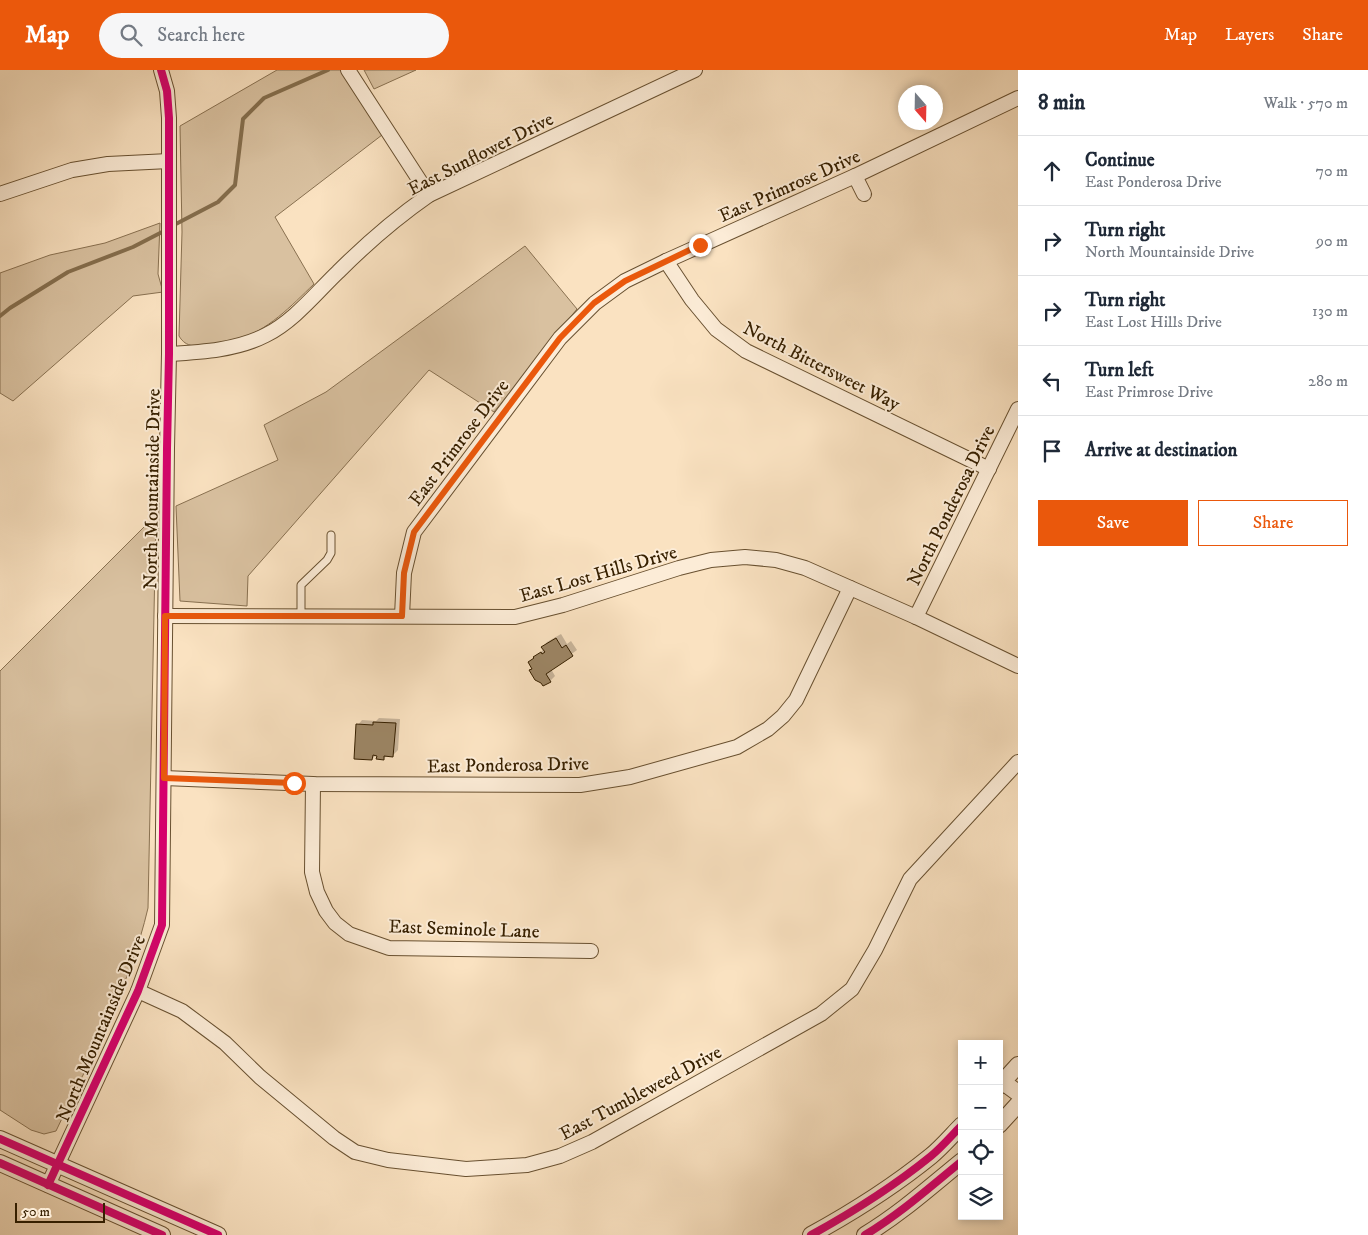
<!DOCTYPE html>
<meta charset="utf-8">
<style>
:root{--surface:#fff;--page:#f6f6f7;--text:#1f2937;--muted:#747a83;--line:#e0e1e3;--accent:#ea580c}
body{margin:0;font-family:"IM FELL DW Pica",serif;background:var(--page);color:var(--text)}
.controls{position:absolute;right:15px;bottom:15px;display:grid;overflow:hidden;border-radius:0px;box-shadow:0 2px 8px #0003}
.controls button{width:45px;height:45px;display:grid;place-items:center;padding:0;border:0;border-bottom:1px solid var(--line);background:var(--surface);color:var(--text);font:25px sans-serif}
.compass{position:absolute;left:898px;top:15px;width:45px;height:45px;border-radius:50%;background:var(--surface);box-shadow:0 2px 8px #0003;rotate:160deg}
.scale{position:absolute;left:15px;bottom:12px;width:90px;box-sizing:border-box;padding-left:5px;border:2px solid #372000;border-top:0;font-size:14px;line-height:18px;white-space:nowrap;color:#372000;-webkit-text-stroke:4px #fcecd7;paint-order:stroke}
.stop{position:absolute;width:15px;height:15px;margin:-11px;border:4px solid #ea580c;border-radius:50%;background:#fff}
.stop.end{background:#ea580c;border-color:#fff;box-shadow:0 1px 5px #0008}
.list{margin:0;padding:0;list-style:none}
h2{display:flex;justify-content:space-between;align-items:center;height:65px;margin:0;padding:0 20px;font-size:21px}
h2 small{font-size:16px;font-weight:400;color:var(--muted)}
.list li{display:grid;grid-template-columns:32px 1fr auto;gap:15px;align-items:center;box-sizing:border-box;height:70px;padding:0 20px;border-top:1px solid var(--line)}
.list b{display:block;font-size:19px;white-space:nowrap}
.list p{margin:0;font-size:16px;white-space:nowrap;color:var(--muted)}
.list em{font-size:16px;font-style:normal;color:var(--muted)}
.actions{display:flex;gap:10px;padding:15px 20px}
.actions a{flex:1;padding:11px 0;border:1px solid var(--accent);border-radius:0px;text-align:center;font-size:18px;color:var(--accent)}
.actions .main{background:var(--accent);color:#fff}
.icon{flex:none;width:28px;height:28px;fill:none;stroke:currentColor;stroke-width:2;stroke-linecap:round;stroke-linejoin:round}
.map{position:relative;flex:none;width:1018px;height:1165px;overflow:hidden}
header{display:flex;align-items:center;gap:30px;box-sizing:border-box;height:70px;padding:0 25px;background:var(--accent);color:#fff}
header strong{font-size:24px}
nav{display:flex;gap:28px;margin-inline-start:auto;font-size:18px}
.search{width:350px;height:45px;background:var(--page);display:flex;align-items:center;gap:12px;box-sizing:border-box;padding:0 18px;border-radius:28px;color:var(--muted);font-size:19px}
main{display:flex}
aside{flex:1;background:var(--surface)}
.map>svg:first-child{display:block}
.green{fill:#d9c1a0;stroke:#887050}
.shadow{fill:#0003}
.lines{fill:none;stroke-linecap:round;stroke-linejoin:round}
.stream{stroke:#846d4c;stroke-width:4}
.building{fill:#9c8564;stroke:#372000}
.service-casing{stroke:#685030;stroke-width:9}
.minor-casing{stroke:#685030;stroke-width:16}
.tertiary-casing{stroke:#685030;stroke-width:18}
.service{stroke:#fcecd7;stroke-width:7}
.minor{stroke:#fcecd7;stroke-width:14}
.tertiary{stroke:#fcecd7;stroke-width:16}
.cycleway-casing{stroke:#fcecd7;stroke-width:11}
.cycleway{stroke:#d6006c;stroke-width:8}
.route{stroke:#ea580c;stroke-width:6}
.labels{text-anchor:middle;stroke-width:4;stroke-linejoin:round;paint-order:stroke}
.street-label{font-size:19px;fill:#372000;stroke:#fcecd7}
</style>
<header>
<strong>Map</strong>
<div class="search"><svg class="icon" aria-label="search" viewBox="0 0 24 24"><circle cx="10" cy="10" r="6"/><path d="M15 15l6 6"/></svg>Search here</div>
<nav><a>Map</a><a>Layers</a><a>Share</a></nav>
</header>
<main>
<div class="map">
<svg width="1018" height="1165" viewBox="0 0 1018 1165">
<rect width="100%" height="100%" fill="#fae2c1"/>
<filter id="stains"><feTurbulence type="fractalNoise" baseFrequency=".004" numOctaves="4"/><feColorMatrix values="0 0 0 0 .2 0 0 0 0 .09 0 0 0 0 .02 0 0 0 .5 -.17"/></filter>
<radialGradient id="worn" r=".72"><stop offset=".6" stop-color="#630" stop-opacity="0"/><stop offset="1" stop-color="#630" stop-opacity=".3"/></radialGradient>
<g class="green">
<path d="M277,0H341L382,65L275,147L314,214C291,236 268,261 236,270C228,272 218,273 210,274C197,277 186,278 179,266L182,162L180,56Z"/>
<path d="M364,0H416L374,19Z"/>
<path d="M160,153L158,204L163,222L133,226L13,331L0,323V203L50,185L105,173Z"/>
<path d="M525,176L577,239L494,342L429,300L248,506L247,536L180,531L176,436L278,390L264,355L326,322Z"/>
<path d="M156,445L148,838C130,916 90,989 56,1061L44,1064L31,1060L0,1040V601Z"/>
</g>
<g class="shadow">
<path d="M561,564L567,574L571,571L577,580L551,599L555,606L550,611L533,598L530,592L544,579L543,577L547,572Z"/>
<path d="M379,648L400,649L398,680L393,685H387L384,689L378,683L372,689L358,655L362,650L376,651Z"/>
</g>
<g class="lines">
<g class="stream">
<path d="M172,156L218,132L235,115L243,49L264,28L328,0"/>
<path d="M0,246L10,238L68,202L133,177L166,160"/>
</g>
</g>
<g class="building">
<path d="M556,568L562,578L566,575L573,586L546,604L551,612L543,616L541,613L535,610L529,600L532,599L528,592L534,588L533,587L541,582L542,584L545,582L541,577Z"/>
<path d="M373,652L396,653L393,687L384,686V690L376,689L377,686L373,685L372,690L354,689L356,654L373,655Z"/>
</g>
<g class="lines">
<g class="service-casing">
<path id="service" d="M301,546V515L327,490L331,483V465"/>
</g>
<g class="minor-casing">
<g id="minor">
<path d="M348,0L429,125"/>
<path d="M855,106L864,124"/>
<path d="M0,124L72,100L108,94L169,91"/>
<path d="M666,191L692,230L716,259L746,281L989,399"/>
<path d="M169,284C202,282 237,280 266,265C294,251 316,223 338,202C366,174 396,148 429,125L695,0"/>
<path d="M165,546L515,547L563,535L679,498L711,490L745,487L776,490L805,498L916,547L1018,596"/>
<path d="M402,546L404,503L414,462L560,268L595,233L625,211L666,191L855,106L1018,28"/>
<path d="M916,547L1018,339"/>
<path d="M164,708L313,714L580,715L630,707L737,677L768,659L783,646L796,630L850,518"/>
<path d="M313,714L312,802L317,822L326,841L335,853L349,864L389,878L591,881"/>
<path d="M138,921L182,941L225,973L260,1007L334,1068L355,1082L388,1090L466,1099L527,1095L560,1086L592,1072L821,944L852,919L875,880L910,809L1018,692"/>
<path d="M48,1115L138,921L162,855L167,378L169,284V48L167,21L161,0"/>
</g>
</g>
<g class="tertiary-casing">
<g id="tertiary">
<path d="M1003,1012L1018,1023"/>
<path d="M999,1016L1018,995"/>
<path d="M999,1055L1018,1034"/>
<path d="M0,1069L218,1165"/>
<path d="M0,1093L162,1165"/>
<path d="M811,1165C853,1142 894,1116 931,1086C942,1077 952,1065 962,1055"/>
<path d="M865,1165C900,1144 930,1117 962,1091"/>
</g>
</g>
<use href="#service" class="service"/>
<use href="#minor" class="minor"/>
<use href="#tertiary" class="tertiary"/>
<g class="cycleway-casing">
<g id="cycleway">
<path d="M0,1069L218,1165"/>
<path d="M0,1093L162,1165"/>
<path d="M48,1115L138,921L162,855L167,378L169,284V48L167,21L161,0"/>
<path d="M811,1165C853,1142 894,1116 931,1086C942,1077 952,1065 962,1055"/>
<path d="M865,1165C900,1144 930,1117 962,1091"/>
</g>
</g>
<use href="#cycleway" class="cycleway"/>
</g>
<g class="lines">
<path class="route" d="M294,713L164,708L165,546H402L404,503L414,462L560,268L594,233L625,211L700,175"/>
</g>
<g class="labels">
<g class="street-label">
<text transform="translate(480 83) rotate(-27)" y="7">East Sunflower Drive</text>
<text transform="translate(789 115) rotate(-24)" y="7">East Primrose Drive</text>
<text transform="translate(822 295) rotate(27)" y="7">North Bittersweet Way</text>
<text transform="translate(458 372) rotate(-53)" y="7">East Primrose Drive</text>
<text transform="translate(151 419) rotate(-89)" y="7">North Mountainside Drive</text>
<text transform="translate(950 435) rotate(-64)" y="7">North Ponderosa Drive</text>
<text transform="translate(598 503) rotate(-16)" y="7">East Lost Hills Drive</text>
<text transform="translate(508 694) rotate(-1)" y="7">East Ponderosa Drive</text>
<text transform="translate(464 858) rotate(2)" y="7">East Seminole Lane</text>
<text transform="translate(100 958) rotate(-67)" y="7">North Mountainside Drive</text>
<text transform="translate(640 1022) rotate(-28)" y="7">East Tumbleweed Drive</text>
</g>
</g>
<rect width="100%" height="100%" filter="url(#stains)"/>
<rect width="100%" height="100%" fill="url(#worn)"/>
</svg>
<div class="controls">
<button>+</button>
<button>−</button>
<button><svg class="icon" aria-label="locate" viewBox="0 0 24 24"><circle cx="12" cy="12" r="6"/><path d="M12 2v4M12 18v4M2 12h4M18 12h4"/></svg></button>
<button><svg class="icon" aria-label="layers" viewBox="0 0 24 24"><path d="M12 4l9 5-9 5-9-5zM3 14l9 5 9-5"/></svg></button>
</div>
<svg class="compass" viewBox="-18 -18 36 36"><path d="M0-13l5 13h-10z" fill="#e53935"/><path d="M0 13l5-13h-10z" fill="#747a83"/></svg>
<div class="scale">50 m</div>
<div class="stop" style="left:294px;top:713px"></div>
<div class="stop end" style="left:700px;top:175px"></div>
</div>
<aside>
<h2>8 min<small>Walk · 570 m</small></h2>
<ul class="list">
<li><svg class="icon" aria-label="ahead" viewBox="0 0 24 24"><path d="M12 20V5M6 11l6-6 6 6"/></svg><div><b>Continue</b><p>East Ponderosa Drive</p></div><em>70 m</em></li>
<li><svg class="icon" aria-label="right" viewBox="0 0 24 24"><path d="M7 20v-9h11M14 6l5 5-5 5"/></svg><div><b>Turn right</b><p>North Mountainside Drive</p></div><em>90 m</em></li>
<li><svg class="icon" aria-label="right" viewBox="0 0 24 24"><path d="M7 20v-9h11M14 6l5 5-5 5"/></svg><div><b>Turn right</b><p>East Lost Hills Drive</p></div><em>130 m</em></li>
<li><svg class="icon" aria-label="left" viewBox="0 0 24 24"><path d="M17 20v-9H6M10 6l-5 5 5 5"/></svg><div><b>Turn left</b><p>East Primrose Drive</p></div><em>280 m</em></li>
<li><svg class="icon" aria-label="arrive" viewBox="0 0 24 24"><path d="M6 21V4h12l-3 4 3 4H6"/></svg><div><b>Arrive at destination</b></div></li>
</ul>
<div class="actions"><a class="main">Save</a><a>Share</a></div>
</aside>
</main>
